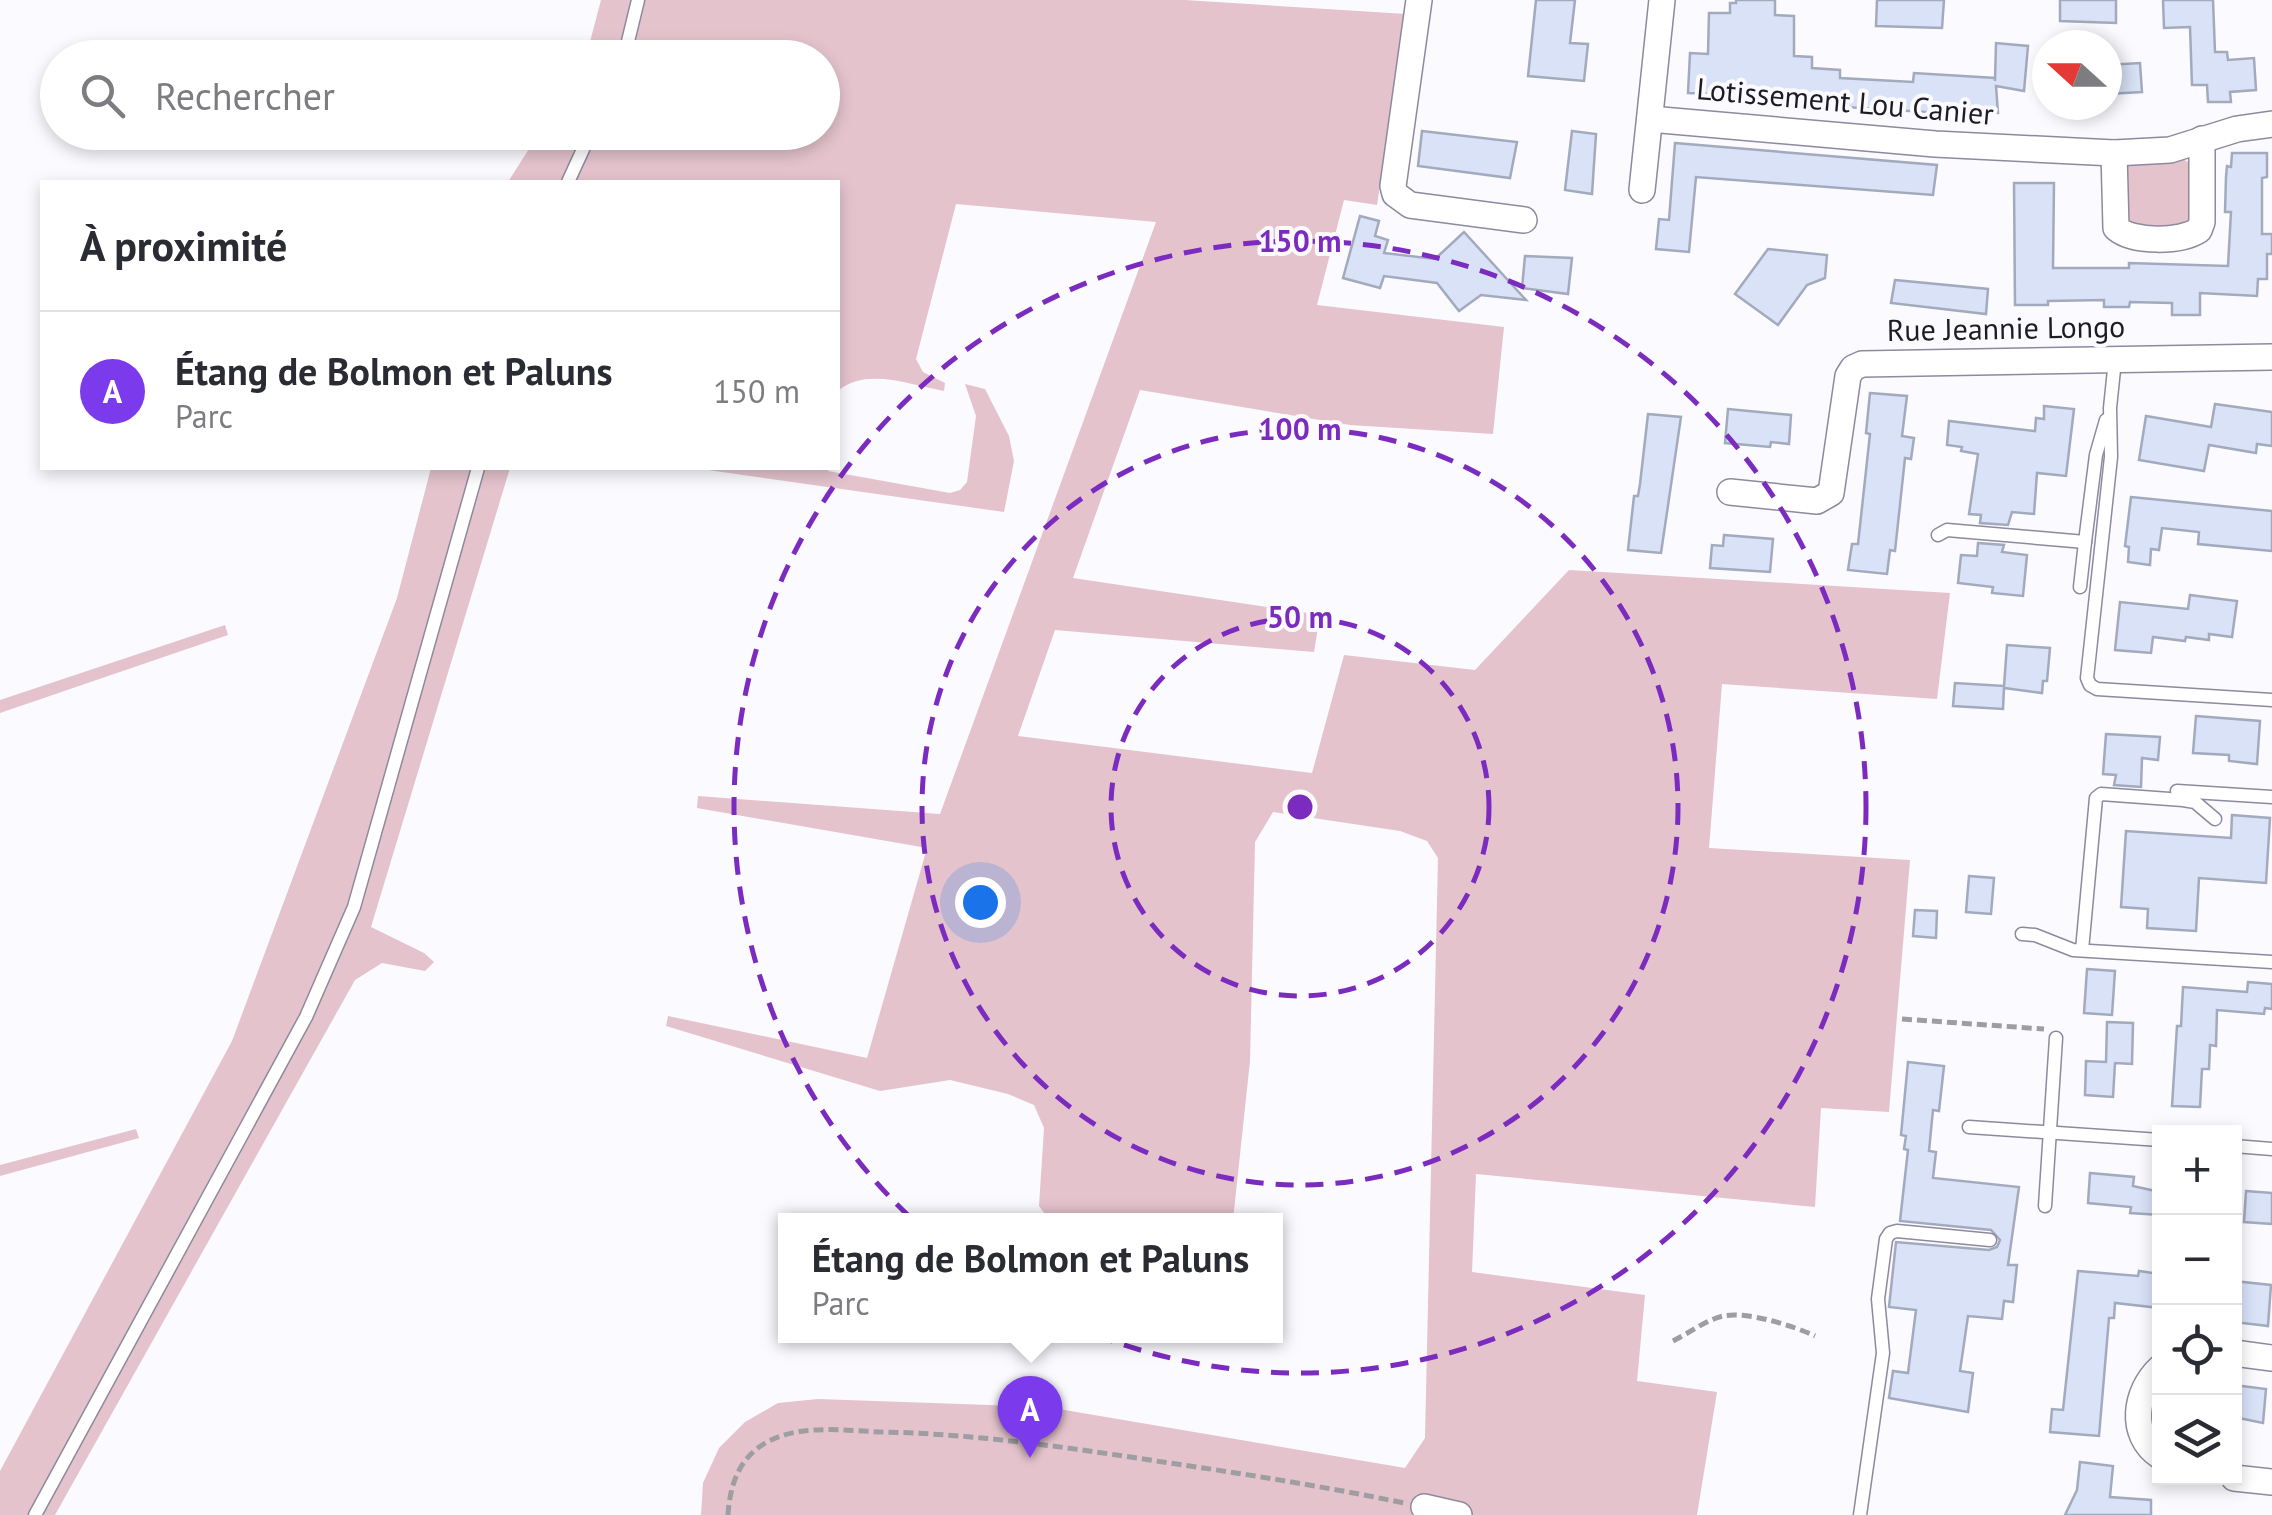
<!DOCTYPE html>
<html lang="fr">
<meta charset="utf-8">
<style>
:root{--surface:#fff;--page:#f7f7f7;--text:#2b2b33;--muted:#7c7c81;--line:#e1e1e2;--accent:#7c3aed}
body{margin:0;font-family:"PT Sans",sans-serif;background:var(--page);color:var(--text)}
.controls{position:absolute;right:30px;bottom:30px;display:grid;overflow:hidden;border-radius:0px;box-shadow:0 5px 15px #0003}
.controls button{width:90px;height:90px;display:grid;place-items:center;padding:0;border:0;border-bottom:2px solid var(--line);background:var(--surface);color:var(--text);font:50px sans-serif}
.compass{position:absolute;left:2032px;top:30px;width:90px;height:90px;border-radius:50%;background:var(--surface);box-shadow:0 5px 15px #0003;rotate:291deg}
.you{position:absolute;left:980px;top:902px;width:35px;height:35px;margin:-25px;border:8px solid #fff;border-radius:50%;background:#1a73e8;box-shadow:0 0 0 15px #1a73e833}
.badge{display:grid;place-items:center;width:65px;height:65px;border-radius:50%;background:var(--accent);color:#fff;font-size:32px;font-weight:700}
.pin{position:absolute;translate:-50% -82px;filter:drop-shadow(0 2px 5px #0008)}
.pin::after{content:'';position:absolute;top:52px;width:35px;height:30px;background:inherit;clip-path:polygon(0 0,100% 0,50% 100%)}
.popup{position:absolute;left:778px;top:1213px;width:505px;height:130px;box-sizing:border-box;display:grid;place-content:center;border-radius:0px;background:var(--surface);filter:drop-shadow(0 2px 8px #0005);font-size:32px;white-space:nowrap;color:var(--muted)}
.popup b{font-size:38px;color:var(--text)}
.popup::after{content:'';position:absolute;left:50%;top:100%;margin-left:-20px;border:20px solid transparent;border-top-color:var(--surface)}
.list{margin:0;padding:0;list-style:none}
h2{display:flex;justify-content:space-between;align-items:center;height:130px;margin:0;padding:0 40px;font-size:42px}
h2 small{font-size:32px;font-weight:400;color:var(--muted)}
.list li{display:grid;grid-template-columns:65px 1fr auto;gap:30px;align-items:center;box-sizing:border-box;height:160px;padding:0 40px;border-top:2px solid var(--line)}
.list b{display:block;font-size:38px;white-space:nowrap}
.list p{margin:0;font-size:32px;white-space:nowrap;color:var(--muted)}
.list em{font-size:32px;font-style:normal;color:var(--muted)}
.icon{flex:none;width:55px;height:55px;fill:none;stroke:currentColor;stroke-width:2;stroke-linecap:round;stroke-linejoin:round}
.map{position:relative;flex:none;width:2272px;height:1515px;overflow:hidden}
.search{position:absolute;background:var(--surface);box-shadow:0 5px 15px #0003;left:40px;top:40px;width:800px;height:110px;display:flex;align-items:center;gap:25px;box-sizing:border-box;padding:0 35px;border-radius:55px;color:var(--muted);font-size:38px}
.panel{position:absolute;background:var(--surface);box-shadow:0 5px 15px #0003;left:40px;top:180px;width:800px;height:290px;border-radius:0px}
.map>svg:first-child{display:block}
.green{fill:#e4c3cd}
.building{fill:#d9e2f7;stroke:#a2aabe;stroke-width:2.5}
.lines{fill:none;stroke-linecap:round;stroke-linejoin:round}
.service-casing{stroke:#8e899d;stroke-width:15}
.minor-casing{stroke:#8e899d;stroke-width:28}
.path{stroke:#9e9da2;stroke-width:5;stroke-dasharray:10 5;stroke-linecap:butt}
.service{stroke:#fff;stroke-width:12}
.minor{stroke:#fff;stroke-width:25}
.ring{fill:none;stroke:#7b2cbf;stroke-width:5;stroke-dasharray:18 12}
.labels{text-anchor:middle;stroke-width:8;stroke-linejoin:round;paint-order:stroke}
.street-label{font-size:30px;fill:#1e1c23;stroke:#fbfafe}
.centre{fill:#7b2cbf;stroke:#fbfafe;stroke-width:5}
.ring-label{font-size:30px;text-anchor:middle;font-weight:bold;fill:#7b2cbf;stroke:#fbfafe;stroke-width:8;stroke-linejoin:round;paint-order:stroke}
</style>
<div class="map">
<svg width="2272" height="1515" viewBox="0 0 2272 1515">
<rect width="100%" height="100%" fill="#fbfafe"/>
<g class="green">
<path d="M601,0H1185L1406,14L1377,205L1344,200L1317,305L1504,327L1493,434L1350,425L1140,390L1073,578L1320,615L1314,652L1055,630L1018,736L1312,773L1344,655L1475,670L1569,570L1950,593L1937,699L1722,684L1709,848L1910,860L1889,1112L1821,1108L1815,1207L1476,1174L1472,1272L1645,1295L1637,1381L1717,1392L1697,1515H701L703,1483L719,1448L745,1422L778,1403L818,1399L1047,1407L1405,1468L1425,1438L1438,858L1427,841L1400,831L1273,812L1255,842L1250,1061L1233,1220L1048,1218L1039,1206L1044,1128L1034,1105L1008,1094L950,1080L880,1091L666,1026L668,1016L867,1058L927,848L697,808L698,796L940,814L1156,222L956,204L916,359L923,372L945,383L944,391C910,385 866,367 838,391V182H508L539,133L822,132V58L586,57Z"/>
<path d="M2179,157L2192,164L2194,215L2188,227L2128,228L2123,163Z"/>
<path d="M965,384L985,389L1009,436L1014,461L1004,512L694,468H827L828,471L950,493L960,490L967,482L976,416Z"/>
<path d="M431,468H510L371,927L424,953L434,962L425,971L382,963L355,980L55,1515H0V1471L232,1041L397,598Z"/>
<path d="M225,625L228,635L0,713V700Z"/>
<path d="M136,1129L139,1138L0,1176V1165Z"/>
</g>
<g class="building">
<path d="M1536,0H1575L1570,43L1588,44L1584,81L1528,76Z"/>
<path d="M1736,0H1775V15L1794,16V56L1812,57V68L1840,70V78L1913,82L1914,73L1995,78V81L1996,43L2028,46L2024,91L1996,86L1998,113L1957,111V114L1829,106V99L1786,96L1785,104L1767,103L1766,99L1742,95L1688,93L1690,53L1708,54L1709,13H1730V3H1736Z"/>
<path d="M1877,0H1944L1942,28L1876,26Z"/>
<path d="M2060,0H2116V23L2060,21Z"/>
<path d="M2163,0H2213L2215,52H2227L2228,60L2254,58L2256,90L2230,92L2231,102H2208L2207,85H2192L2190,27L2164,28Z"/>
<path d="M2140,63L2142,92L2107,94V65Z"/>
<path d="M1422,131L1517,142L1510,178L1418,166Z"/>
<path d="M1572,131L1596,134L1592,194L1565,190Z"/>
<path d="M1675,143L1937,165L1933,195L1696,177L1689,252L1656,249L1659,219L1669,220Z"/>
<path d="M2232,153H2267V177L2262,178V234H2272V254H2267V279H2258L2257,296L2200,293V315H2172V303L2130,302L2129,307H2104V300L2048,301V305H2015L2014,183H2054L2053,268H2129V263L2228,266L2231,212H2225L2226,177L2227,166L2231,167Z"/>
<path d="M1360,216L1379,221L1375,236L1388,240L1384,253L1435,259L1464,232L1526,300L1481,295L1459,311L1437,283L1384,276L1380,288L1343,278Z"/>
<path d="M1768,249L1827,255L1825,278L1807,285L1778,325L1735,294Z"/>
<path d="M1525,256L1572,258L1568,294L1522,288Z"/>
<path d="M1895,280L1988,289L1986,314L1891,303Z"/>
<path d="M1870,393L1907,396L1902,436L1914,438L1911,459L1905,458L1895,551L1890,550L1887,574L1848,570L1852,544H1858L1870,434L1866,433Z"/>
<path d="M2215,404L2272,412V446L2257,444L2256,453L2209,445L2204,471L2139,460L2146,416L2211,427Z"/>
<path d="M2044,406L2074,409L2066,476L2037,473L2034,514L2012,512L2008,525L1980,523L1981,515L1969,514L1978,454L1961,451L1962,447L1947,445L1949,421L2035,431L2036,418L2044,419Z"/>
<path d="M1728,409L1791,415L1789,444L1771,442L1770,447L1725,443Z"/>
<path d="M1648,414L1681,417L1661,553L1628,550L1634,496H1638L1640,484Z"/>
<path d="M2131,497L2272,511V551L2198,544L2199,532L2162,528L2159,550L2151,549L2150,565L2128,562L2129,547L2125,546Z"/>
<path d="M1724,535L1773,539L1770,572L1710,568L1712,545L1723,546Z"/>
<path d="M1978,543L2004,545L2002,552L2027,555L2023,596L1992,593L1993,587L1958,583L1961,555L1977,556Z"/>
<path d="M2190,595L2237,601L2232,637L2209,634V640L2186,637L2185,641L2153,637L2151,653L2115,650L2120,602L2188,609Z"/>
<path d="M2007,645L2050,648L2047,681H2043L2042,693L2004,688L2003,709L1953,706L1955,683L2004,686Z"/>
<path d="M2196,716L2260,721L2257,764L2229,761V755L2193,753Z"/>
<path d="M2106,734L2160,737L2158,760L2142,758L2141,787L2114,785L2116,775L2103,774Z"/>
<path d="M2232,815L2270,818L2266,883L2199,878L2196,931L2147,928L2148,909L2121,907L2126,831L2231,838Z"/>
<path d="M1969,876L1994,878L1991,914L1966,912Z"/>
<path d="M1915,910L1937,911L1936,938L1913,936Z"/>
<path d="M2087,969L2115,971L2112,1015L2084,1013Z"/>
<path d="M2248,982L2272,984V1009L2265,1008L2264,1014L2217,1010L2216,1046L2210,1045L2209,1069H2202L2200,1107L2172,1106L2177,1026H2181L2183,987L2247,992Z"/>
<path d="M2107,1022L2133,1023L2132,1064L2115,1063L2113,1097L2085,1095L2086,1061L2106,1062Z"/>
<path d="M1908,1062L1944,1066L1939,1111L1933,1110L1929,1151L1936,1152L1933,1178L2019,1187L2008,1265H2017L2013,1302L2004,1301L2002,1319L1968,1316L1960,1371L1973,1373L1968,1412L1889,1398L1893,1371L1908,1373L1916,1310L1889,1307L1896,1242L1989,1250L1997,1247L2000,1240L1991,1230L1900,1221L1908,1150L1904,1149L1906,1136L1901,1135Z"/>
<path d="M2090,1173L2134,1177L2133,1186L2160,1192V1215L2130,1213L2131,1207L2088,1203Z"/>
<path d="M2246,1191L2272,1193V1224L2244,1222Z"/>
<path d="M2078,1271L2138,1276L2139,1271L2160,1274V1308L2115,1303L2114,1318H2109L2099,1436L2050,1432L2052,1409L2063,1410Z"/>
<path d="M2234,1281L2271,1285L2268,1326L2234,1322Z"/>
<path d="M2234,1385L2266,1389L2263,1423L2234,1417Z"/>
<path d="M2080,1462L2113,1466L2110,1497L2151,1500V1515H2065L2077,1490Z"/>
</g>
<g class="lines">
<g class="service-casing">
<g id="service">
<path d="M624,58L638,0"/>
<path d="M568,182L591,132"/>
<path d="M2115,360L2110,408L2111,457L2087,678L2090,685L2097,689L2272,700"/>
<path d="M1938,535L1947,530L2085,542L2096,455L2106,420"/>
<path d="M2080,587L2085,542"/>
<path d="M2177,791L2272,797"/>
<path d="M2022,934L2035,935L2073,950L2272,962"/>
<path d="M2082,950L2096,798L2101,794L2183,800L2195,802L2215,819"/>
<path d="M1969,1127L2160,1140"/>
<path d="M2234,1146L2272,1149"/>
<path d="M2045,1206L2056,1038"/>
<path d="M35,1515L306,1017L354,907L478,468"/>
<path d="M1860,1515L1883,1353L1878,1299L1886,1239L1890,1233L1897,1231L1990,1240"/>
</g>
</g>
<g class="minor-casing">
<g id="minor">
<path d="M1419,0L1393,186L1395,194L1410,205L1524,220"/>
<path d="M1650,119L1935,144L2114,153L2170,150L2237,129L2272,124"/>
<path d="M2114,153L2116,228C2133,243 2181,242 2199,230L2202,222V139"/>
<path d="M1642,190L1662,0"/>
<path d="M1730,492L1817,501L1831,493L1848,376L1853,368L1862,364L2272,357"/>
<path d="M2234,1353L2272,1358"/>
<path d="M2160,1368C2135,1391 2128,1435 2160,1456"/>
<path d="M2234,1478L2272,1482"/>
<path d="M1424,1507L1459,1515"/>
</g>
</g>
<g class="path">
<path d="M1902,1019L2044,1029"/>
<path d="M1673,1341C1689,1333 1706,1320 1723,1316C1747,1311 1794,1326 1815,1336"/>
<path d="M728,1515C730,1483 740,1455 771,1440C805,1424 847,1431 883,1432C975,1434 1065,1447 1156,1461C1239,1473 1322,1486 1404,1503"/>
</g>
<use href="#service" class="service"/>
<use href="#minor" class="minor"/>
</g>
<g class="ring">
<circle cx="1300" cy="807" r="189"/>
<circle cx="1300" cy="807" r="378"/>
<circle cx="1300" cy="807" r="566"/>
</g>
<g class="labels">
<g class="street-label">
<text transform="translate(1845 102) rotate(5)" y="10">Lotissement Lou Canier</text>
<text transform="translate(2006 329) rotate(-1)" y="10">Rue Jeannie Longo</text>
</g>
</g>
<circle cx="1300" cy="807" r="15" class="centre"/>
<g class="ring-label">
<text x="1300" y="252">150 m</text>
<text x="1300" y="440">100 m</text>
<text x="1300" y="628">50 m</text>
</g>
</svg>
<div class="controls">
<button>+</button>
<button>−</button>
<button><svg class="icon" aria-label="locate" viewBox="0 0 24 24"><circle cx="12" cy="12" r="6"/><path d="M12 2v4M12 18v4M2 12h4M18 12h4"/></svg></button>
<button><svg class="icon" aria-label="layers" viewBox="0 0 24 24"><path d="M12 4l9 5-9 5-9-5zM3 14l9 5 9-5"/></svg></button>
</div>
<svg class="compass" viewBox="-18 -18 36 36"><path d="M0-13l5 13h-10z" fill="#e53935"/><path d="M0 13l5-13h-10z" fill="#7c7c81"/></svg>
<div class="you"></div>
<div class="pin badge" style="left:1030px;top:1458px">A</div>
<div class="popup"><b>Étang de Bolmon et Paluns</b>Parc</div>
<div class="search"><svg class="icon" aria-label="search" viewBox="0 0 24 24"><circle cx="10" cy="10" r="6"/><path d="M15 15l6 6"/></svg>Rechercher</div>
<section class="panel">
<h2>À proximité<small></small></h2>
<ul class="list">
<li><span class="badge">A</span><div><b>Étang de Bolmon et Paluns</b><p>Parc</p></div><em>150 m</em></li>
</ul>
</section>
</div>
